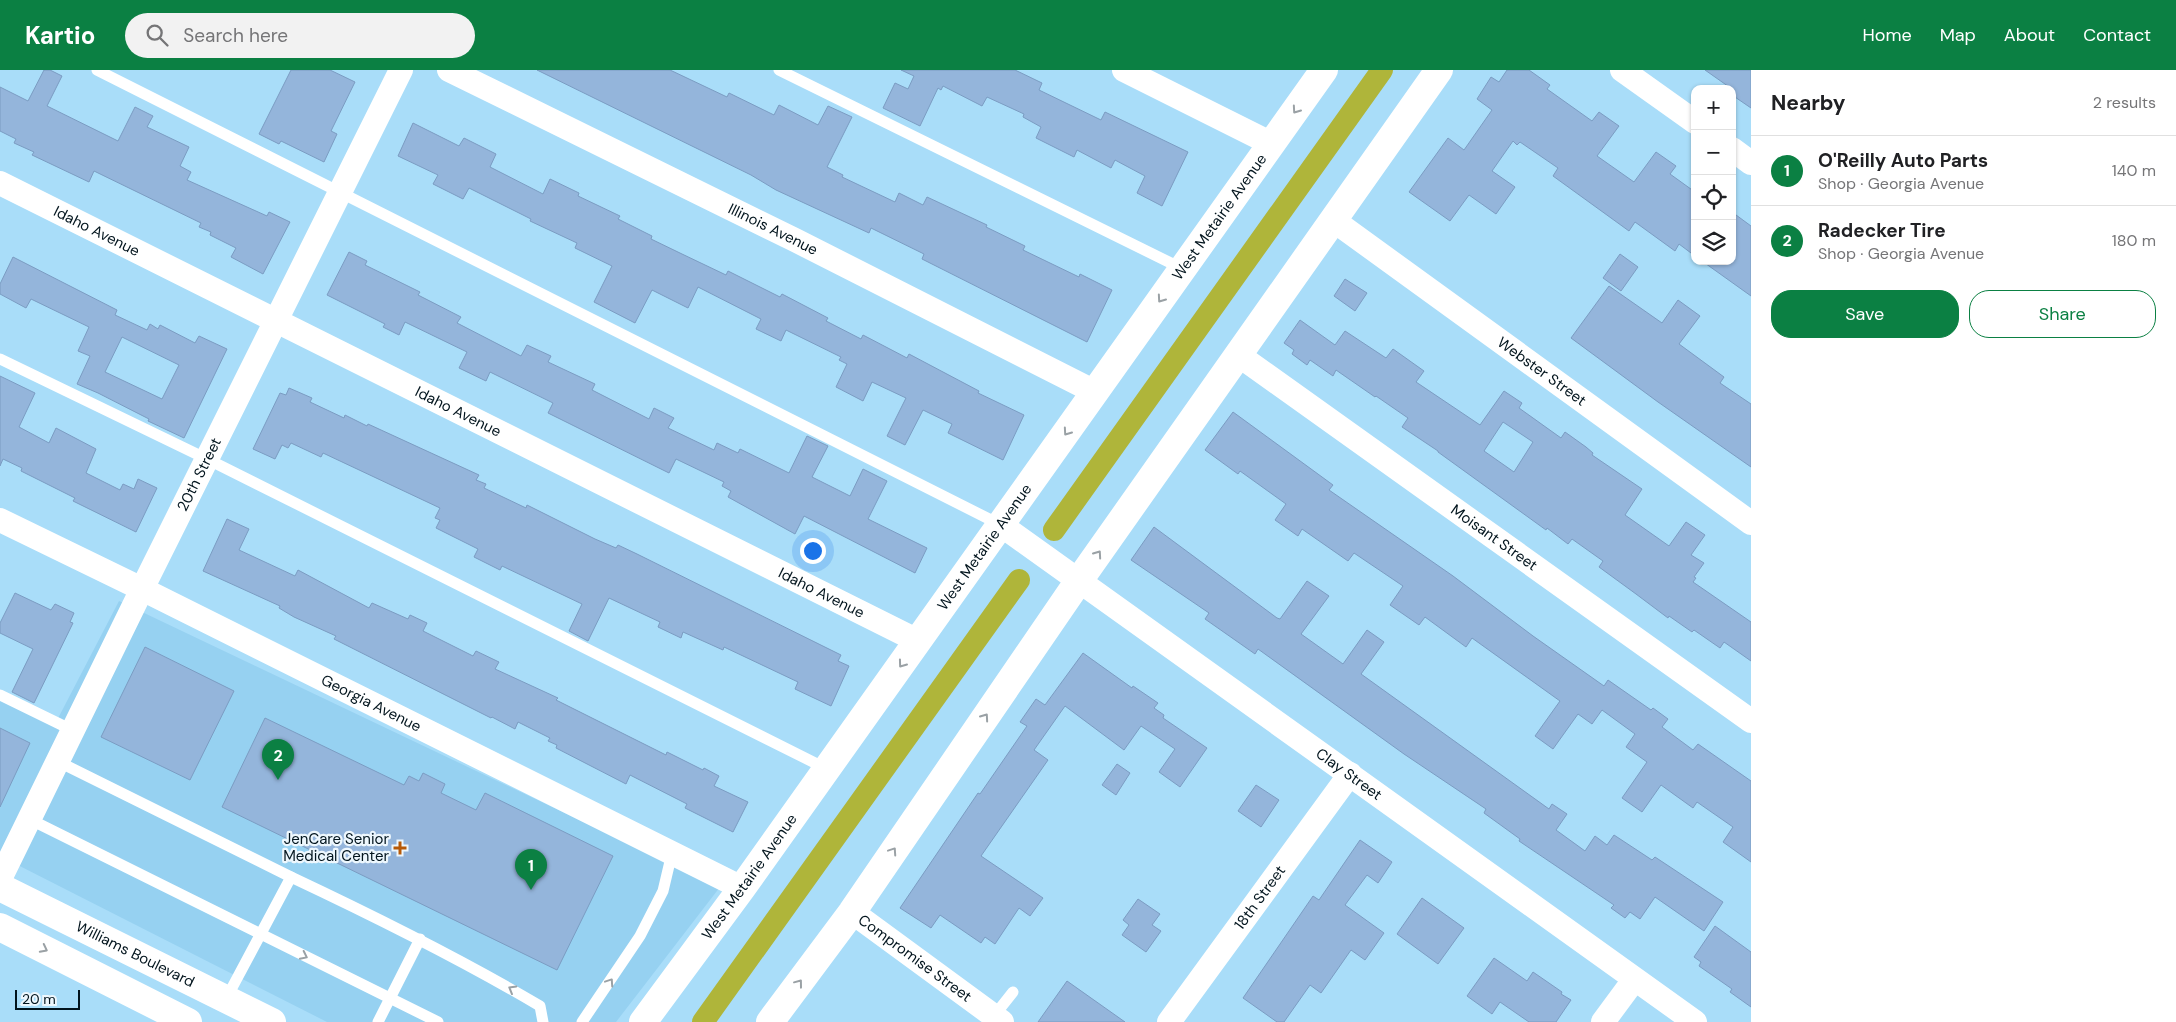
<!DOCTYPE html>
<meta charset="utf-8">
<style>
:root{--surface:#fff;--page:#f2f2f2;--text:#202124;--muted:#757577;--line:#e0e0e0;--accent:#0b8043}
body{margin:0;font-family:"DM Sans",sans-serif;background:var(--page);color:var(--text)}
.controls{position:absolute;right:15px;top:15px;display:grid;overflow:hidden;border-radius:10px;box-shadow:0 1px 4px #0004}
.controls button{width:45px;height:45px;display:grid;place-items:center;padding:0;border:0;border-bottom:1px solid var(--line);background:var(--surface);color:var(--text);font:25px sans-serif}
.scale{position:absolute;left:15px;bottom:12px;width:65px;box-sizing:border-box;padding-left:5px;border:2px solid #02141d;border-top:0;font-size:14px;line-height:18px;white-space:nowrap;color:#02141d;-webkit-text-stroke:4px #edf7fd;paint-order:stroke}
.you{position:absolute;left:812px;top:480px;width:18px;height:18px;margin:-12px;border:4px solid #fff;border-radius:50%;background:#1a73e8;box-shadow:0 0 0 8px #1a73e833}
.badge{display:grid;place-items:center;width:32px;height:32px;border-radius:50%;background:var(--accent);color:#fff;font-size:16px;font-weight:700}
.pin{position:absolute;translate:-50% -41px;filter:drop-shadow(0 1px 2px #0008)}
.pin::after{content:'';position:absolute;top:26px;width:18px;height:15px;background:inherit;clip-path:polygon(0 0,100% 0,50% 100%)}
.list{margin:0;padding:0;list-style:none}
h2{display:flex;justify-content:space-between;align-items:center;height:65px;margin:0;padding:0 20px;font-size:21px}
h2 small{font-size:16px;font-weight:400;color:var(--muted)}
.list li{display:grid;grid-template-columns:32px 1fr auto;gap:15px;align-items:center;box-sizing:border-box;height:70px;padding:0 20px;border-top:1px solid var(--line)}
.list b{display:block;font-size:19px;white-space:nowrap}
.list p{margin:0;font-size:16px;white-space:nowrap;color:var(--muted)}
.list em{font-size:16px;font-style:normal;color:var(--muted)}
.actions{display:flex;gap:10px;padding:15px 20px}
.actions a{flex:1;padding:11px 0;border:1px solid var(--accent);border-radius:20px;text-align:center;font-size:18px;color:var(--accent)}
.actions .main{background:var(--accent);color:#fff}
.icon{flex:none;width:28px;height:28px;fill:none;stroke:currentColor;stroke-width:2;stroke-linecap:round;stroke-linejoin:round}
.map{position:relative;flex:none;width:1751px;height:952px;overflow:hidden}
header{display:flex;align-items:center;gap:30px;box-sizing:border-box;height:70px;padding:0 25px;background:var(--accent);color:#fff}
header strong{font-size:24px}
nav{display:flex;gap:28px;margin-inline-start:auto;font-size:18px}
.search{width:350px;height:45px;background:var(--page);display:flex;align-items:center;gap:12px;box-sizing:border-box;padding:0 18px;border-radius:28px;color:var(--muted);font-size:19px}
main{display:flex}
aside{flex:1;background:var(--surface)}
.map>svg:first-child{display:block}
.built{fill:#96d1f1}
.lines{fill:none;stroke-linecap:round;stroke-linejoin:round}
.canal{stroke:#afb53a;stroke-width:22}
.building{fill:#94b5db;stroke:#7b9cc2;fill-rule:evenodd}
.service{stroke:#fff;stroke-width:11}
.minor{stroke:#fff;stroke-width:24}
.secondary{stroke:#fff;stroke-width:28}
.oneway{stroke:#9aa1a5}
.poi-dot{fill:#b75a08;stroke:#edf7fd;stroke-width:2}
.labels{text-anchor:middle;stroke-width:4.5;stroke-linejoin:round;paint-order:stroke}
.street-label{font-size:15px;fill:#02141d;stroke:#edf7fd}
.poi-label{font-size:15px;fill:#02141d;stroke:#edf7fd;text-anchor:end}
</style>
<header>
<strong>Kartio</strong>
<div class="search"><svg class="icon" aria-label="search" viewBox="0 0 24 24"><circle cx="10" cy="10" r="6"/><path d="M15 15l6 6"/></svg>Search here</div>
<nav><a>Home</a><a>Map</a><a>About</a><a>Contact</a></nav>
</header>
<main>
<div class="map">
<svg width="1751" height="952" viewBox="0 0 1751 952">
<rect width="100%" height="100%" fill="#a9ddf9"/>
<path class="built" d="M119,531L720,817L616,952H327L0,786V630L54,656Z"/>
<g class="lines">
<g class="canal">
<path d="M1054,460L1382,0"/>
<path d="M703,952L1019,510"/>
</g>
</g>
<g class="building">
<path d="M44,0H50L62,6L47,36L118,71L135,37L153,46L147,57L189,77L180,96L191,102L187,110L267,146L269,142L290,152L263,204L231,187L236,178L210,165L211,162L199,157L201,153L94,101L89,112L32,85L34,82L14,73L16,69L0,61V17L28,31Z"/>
<path d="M291,0H330L355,12L331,61L337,64L324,92L281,71L279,74L259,64Z"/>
<path d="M537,0H670L727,27L729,23L774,45L779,35L818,55L828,36L852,47L827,97L843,105L842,107L895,132L899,123L923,135L927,127L987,155L986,157L1025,176L1023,180L1079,207L1080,204L1112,220L1087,272L922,189L924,184L871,158L869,163L776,120L751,105Z"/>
<path d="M901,0H1015L1042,13L1039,20L1101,50L1105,42L1188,82L1162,136L1137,123L1145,106L1115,90L1111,98L1077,80L1074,87L1036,68L1041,57L1023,47L1024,44L987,27L982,36L943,16L941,20L938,18L920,56L883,38L895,13L908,19L914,6Z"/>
<path d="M1507,0H1529L1550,15L1547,19L1592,51L1599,42L1619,56L1597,86L1634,112L1656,82L1676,96L1670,104L1695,122V186L1679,174L1675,181L1635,152L1629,161L1553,106L1558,98L1520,72L1517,75L1513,71L1492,101L1515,117L1496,144L1469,125L1450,151L1409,122L1448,68L1464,80L1492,40L1477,29L1491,7L1499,12Z"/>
<path d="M1705,0H1751V38L1732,25V19Z"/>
<path d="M413,53L459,76L464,68L496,84L490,97L543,124L550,109L579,123L578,126L620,146L618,149L652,166L651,169L682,184L726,205L728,201L780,227L782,224L828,248L826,251L861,269L863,265L907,288L909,284L979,321L978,323L1024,345L1003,390L948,363L952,354L923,340L905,375L887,366L906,328L872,312L863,331L836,317L847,294L839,290L841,287L786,260L781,271L756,259L761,249L698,217L688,238L652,220L635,253L594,232L612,196L575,178L577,173L530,151L531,149L469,118L463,129L433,114L438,105L398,86Z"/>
<path d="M1732,142L1751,156V226L1702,191H1732Z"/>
<path d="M349,182L367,191L365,195L420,222L418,225L461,247L457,253L521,286L527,275L551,286L548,292L595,314L592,320L649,349L654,338L674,348L668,358L714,380L717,373L738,383L740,379L789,403L807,366L828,376L812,407L850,426L863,399L887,411L868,449L927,478L915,503L804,446L795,464L728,427L731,421L722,416L724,412L676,389L669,403L548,343L553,333L490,302L486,311L459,298L467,282L405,252L399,265L383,257L385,254L327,225Z"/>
<path d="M1620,184L1638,197L1621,221L1603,208Z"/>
<path d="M13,187L117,240L115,245L147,260L150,254L158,259L160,255L195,273L199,266L227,279L184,368L148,351L149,349L98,323L77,314L90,286L78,281L89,257L31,229L26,238L0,224V214ZM122,267L179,295L162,329L105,302Z"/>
<path d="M1345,209L1367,223L1355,241L1334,226Z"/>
<path d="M1609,216L1662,253L1678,230L1700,246L1679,274L1724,307L1720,313L1751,334V397L1658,332L1571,268Z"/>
<path d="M1300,250L1335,275L1345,261L1386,288L1393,279L1424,301L1416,312L1480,355L1504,321L1522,333L1519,338L1561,368L1565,362L1586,377L1593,383L1592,385L1642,419L1625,445L1669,476L1686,452L1705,465L1691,485L1704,493L1694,507L1696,508L1693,512L1751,552V591L1724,572L1720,578L1694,560L1692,562L1669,546L1668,548L1636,524L1599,497L1603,491L1572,469L1568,474L1547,458L1546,460L1438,382V381L1402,357L1408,348L1376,326L1375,327L1336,300L1333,306L1310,290L1307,295L1292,284L1294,280L1284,273ZM1503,352L1533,372L1514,402L1484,381Z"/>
<path d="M0,306L35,323L19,357L49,373L56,358L96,379L86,403L120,420L123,414L134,419L138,409L157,418L136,462L73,431L75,428L21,401L22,398L3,389L0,396Z"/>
<path d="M289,318L312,328L310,332L344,348L345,345L367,356L368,354L479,405L476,410L486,414L484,418L526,438L527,435L595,469L616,478L618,475L637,484L841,585L838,591L849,596L831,636L795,619L798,612L724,577L723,580L683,562L681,568L658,557L660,552L609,528L588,571L569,561L582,534L502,496L500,500L474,487L478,479L436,458L440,450L435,448L440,438L323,383L321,387L291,373L288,378L282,375L275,389L253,379L280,323L286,325Z"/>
<path d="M1233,342L1333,415L1329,420L1453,506L1533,566L1604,616L1608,610L1651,640L1653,638L1668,649L1662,657L1693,680L1698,674L1751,711V792L1723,772L1733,757L1697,732L1693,738L1661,715L1642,742L1622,728L1647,692L1626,677L1635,664L1602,640L1592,654L1578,644L1553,679L1535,666L1560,631L1472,568L1466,577L1425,547L1419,555L1390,535L1403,516L1354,483L1348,491L1302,459L1298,466L1275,450L1286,434L1240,401L1238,404L1205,380Z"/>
<path d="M227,449L249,459L239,480L295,506L298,500L369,538L372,533L408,549L410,545L427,553L423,561L473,586L476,581L499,592L495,599L558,628L556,630L666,685L667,682L703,700L704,698L719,706L714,716L748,732L733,762L685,738L687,734L630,705L626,714L556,678L557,675L548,671L550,668L518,652L515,659L492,647L491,648L334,569L336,566L294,547L279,538L280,536L203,501Z"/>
<path d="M1154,457L1277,548L1280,549L1307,511L1329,526L1301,564L1343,594L1367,560L1384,572L1361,604L1549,739L1552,734L1567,744L1556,760L1585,781L1595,766L1607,775L1614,765L1652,790L1655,787L1723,832L1704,861L1655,827L1640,849L1630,842L1625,848L1611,838L1614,835L1519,771L1520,769L1484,743L1486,739L1404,684L1258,579L1255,584L1205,549L1209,543L1131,490Z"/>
<path d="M15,523L51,540L55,534L74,543L70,552L73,553L34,633L12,622L33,579L0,563V553Z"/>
<path d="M145,577L234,621L190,710L101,667Z"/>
<path d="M1083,583L1132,618L1133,616L1158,633L1154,638L1164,645L1163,648L1207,678L1180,717L1159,702L1175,679L1141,656L1124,680L1065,636L1034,680L1048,690L981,786L1043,828L1030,846L1019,838L995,874L985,867L981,873L940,845L931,858L900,838L978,723L980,724L1027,656L1020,652L1036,629L1045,635Z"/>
<path d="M265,648L404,715L409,706L419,711L423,703L445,714L441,723L476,740L485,723L613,786L557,900L222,737Z"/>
<path d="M0,658L30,673L0,737Z"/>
<path d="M1117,694L1130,703L1116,725L1102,715Z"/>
<path d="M1256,715L1279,730L1261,757L1238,741Z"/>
<path d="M1360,770L1392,792L1378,813L1367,805L1345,835L1384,863L1365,890L1351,880L1321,923L1310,915L1284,952H1277L1243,928L1313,826L1319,830Z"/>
<path d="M1422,828L1464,858L1438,894L1397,864Z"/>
<path d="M1138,829L1160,844L1152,855L1161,861L1146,882L1122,865L1129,855L1123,850Z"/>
<path d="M1715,856L1751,882V937L1730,922L1732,919L1699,896L1701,892L1694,887Z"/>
<path d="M1494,888L1527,911L1533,902L1562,922L1561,924L1571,930L1556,952H1529L1500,932L1492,944L1467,926Z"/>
<path d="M1067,911L1125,952H1038Z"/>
</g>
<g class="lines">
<g class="service">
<path d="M97,0L1001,455"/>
<path d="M779,0L1183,199"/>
<path d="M0,289L207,389L827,699"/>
<path d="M0,625L72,660"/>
<path d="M57,691L291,807L226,929"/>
<path d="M29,749L438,952"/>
<path d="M291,807C376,847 459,888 540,936L543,952"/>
<path d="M994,946L1013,922"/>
<path d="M378,952L420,869"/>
<path d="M582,952L640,866L663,821L672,783"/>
</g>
<g class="minor">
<path id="s1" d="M449,0L795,170L1095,322"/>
<path d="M1124,0L1272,74"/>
<path d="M1622,0L1695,52"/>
<path d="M1732,79L1751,93"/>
<path id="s2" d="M0,113L918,571"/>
<path id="s3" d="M1333,150L1751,453"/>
<path id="s4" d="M1237,284L1751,651"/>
<path id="s5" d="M0,450L142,519L742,818"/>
<path id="s6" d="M1001,455L1695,952"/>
<path id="s7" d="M0,809L142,519L401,0"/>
<path id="s8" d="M852,842L1002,952"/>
<path id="s9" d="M1169,952L1350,704"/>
<path d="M1603,952L1634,910"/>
</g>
<g class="secondary">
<path id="s10" d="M0,817L272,952"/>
<path d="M0,857L188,952"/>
<path id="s11" d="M643,952L742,818L1324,0"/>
<path d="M770,952L852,842L1078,512L1439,0"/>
</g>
</g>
<defs><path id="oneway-chevron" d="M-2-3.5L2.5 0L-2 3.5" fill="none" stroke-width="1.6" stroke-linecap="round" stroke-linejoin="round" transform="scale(1.25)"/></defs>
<g class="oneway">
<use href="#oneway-chevron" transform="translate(1296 40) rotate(125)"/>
<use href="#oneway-chevron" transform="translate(1161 229) rotate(125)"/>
<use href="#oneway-chevron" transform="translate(1067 362) rotate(125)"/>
<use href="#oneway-chevron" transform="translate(1098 484) rotate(-55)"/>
<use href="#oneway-chevron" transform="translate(902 594) rotate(126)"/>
<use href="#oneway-chevron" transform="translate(985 647) rotate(-55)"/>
<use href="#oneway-chevron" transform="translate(893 781) rotate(-56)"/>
<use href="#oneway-chevron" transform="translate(44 879) rotate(27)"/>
<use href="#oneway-chevron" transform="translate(304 886) rotate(26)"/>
<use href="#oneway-chevron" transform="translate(610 912) rotate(-56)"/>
<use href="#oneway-chevron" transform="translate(799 913) rotate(-53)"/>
<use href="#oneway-chevron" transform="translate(512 919) rotate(-150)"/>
</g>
<path class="poi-dot" d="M397.5 770.5h5v5h5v5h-5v5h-5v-5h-5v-5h5z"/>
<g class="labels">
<g class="street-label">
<text dy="5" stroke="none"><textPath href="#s11" startOffset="990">West Metairie Avenue</textPath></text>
<text dy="5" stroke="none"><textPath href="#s1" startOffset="361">Illinois Avenue</textPath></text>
<text dy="5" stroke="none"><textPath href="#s2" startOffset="108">Idaho Avenue</textPath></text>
<text dy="5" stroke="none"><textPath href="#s3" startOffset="258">Webster Street</textPath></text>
<text dy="5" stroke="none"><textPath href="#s2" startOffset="512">Idaho Avenue</textPath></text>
<text dy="5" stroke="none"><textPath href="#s7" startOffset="451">20th Street</textPath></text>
<text dy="5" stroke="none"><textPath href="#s4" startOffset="316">Moisant Street</textPath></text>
<text dy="5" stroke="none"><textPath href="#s11" startOffset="585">West Metairie Avenue</textPath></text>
<text dy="5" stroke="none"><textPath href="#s2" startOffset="918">Idaho Avenue</textPath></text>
<text dy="5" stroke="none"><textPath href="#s5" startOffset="414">Georgia Avenue</textPath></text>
<text dy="5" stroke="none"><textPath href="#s6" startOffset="428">Clay Street</textPath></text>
<text dy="5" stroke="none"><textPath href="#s11" startOffset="180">West Metairie Avenue</textPath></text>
<text dy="5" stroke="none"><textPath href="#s9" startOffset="154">18th Street</textPath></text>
<text dy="5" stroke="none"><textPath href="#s10" startOffset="151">Williams Boulevard</textPath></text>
<text dy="5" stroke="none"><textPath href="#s8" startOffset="78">Compromise Street</textPath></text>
</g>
<g class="poi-label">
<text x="389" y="774">JenCare Senior<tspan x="389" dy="17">Medical Center</tspan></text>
</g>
</g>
</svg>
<div class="controls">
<button>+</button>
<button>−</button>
<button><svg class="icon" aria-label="locate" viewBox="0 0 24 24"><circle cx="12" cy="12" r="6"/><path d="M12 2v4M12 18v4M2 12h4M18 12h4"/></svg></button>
<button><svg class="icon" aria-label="layers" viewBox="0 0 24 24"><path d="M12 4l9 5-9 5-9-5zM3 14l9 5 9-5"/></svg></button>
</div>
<div class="scale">20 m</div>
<div class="you"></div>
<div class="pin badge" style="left:531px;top:820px">1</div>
<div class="pin badge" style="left:278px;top:710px">2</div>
</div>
<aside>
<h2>Nearby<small>2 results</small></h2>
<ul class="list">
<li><span class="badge">1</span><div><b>O'Reilly Auto Parts</b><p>Shop · Georgia Avenue</p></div><em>140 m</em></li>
<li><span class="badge">2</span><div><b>Radecker Tire</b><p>Shop · Georgia Avenue</p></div><em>180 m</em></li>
</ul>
<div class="actions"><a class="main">Save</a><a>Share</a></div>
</aside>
</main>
